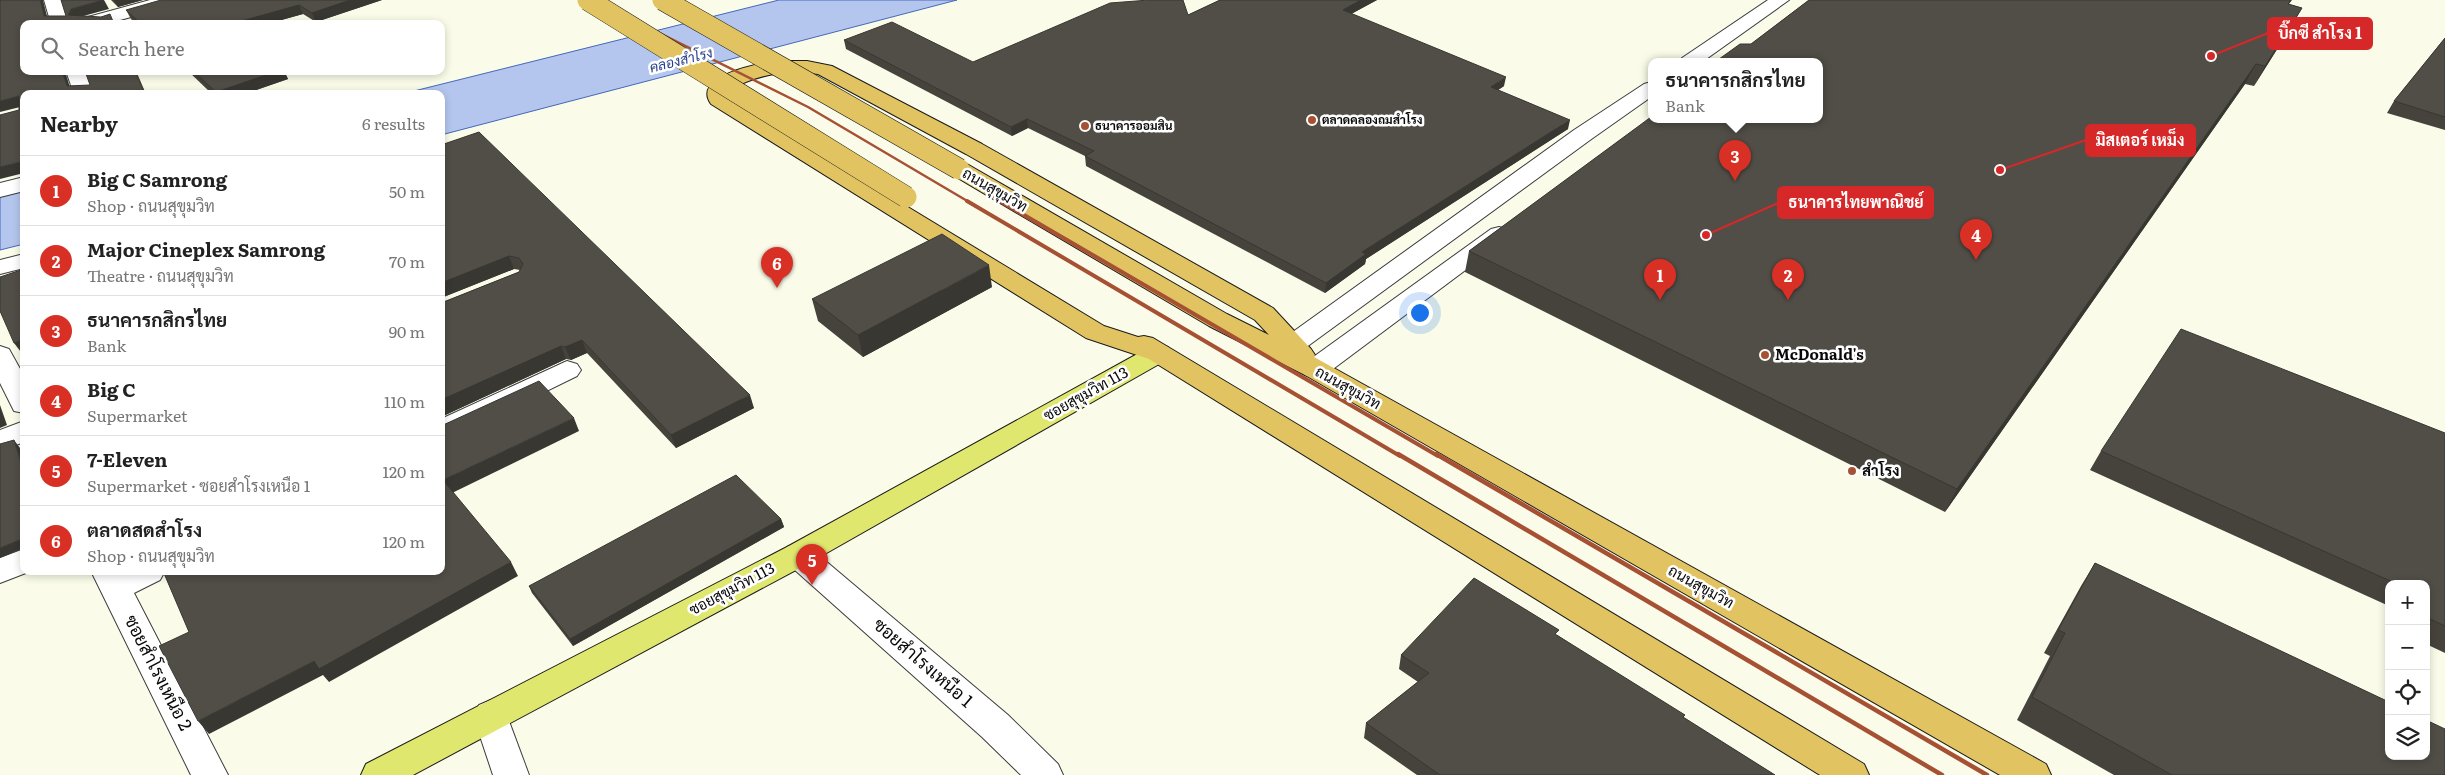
<!DOCTYPE html>
<meta charset="utf-8">
<style>
:root{--surface:#fff;--page:#f2f2f2;--text:#222;--muted:#767676;--line:#e0e0e0;--accent:#d93025}
body{margin:0;font-family:Literata,Sarabun,serif;background:var(--page);color:var(--text)}
.controls{position:absolute;right:15px;bottom:15px;display:grid;overflow:hidden;border-radius:10px;box-shadow:0 2px 8px #0003}
.controls button{width:45px;height:45px;display:grid;place-items:center;padding:0;border:0;border-bottom:1px solid var(--line);background:var(--surface);color:var(--text);font:25px sans-serif}
.you{position:absolute;left:1419px;top:312px;width:18px;height:18px;margin:-12px;border:4px solid #fff;border-radius:50%;background:#1a73e8;box-shadow:0 0 0 8px #1a73e833}
.badge{display:grid;place-items:center;width:32px;height:32px;border-radius:50%;background:var(--accent);color:#fff;font-size:16px;font-weight:700}
.pin{position:absolute;translate:-50% -41px;filter:drop-shadow(0 1px 2px #0008)}
.pin::after{content:'';position:absolute;top:26px;width:18px;height:15px;background:inherit;clip-path:polygon(0 0,100% 0,50% 100%)}
.popup{position:absolute;left:1648px;top:58px;width:175px;height:65px;box-sizing:border-box;display:grid;place-content:center;border-radius:10px;background:var(--surface);filter:drop-shadow(0 1px 4px #0005);font-size:16px;white-space:nowrap;color:var(--muted)}
.popup b{font-size:19px;color:var(--text)}
.popup::after{content:'';position:absolute;left:50%;top:100%;margin-left:-10px;border:10px solid transparent;border-top-color:var(--surface)}
.list{margin:0;padding:0;list-style:none}
h2{display:flex;justify-content:space-between;align-items:center;height:65px;margin:0;padding:0 20px;font-size:21px}
h2 small{font-size:16px;font-weight:400;color:var(--muted)}
.list li{display:grid;grid-template-columns:32px 1fr auto;gap:15px;align-items:center;box-sizing:border-box;height:70px;padding:0 20px;border-top:1px solid var(--line)}
.list b{display:block;font-size:19px;white-space:nowrap}
.list p{margin:0;font-size:16px;white-space:nowrap;color:var(--muted)}
.list em{font-size:16px;font-style:normal;color:var(--muted)}
.icon{flex:none;width:28px;height:28px;fill:none;stroke:currentColor;stroke-width:2;stroke-linecap:round;stroke-linejoin:round}
.map{position:relative;flex:none;width:2445px;height:775px;overflow:hidden}
.search{position:absolute;background:var(--surface);box-shadow:0 2px 8px #0003;left:20px;top:20px;width:425px;height:55px;display:flex;align-items:center;gap:12px;box-sizing:border-box;padding:0 18px;border-radius:10px;color:var(--muted);font-size:19px}
.panel{position:absolute;background:var(--surface);box-shadow:0 2px 8px #0003;left:20px;top:90px;width:425px;height:485px;border-radius:10px}
.map>svg:first-child{display:block}
.water{fill:#b4c6ed;stroke:#4468bb}
.lines{fill:none;stroke-linecap:round;stroke-linejoin:round}
.minor-casing{stroke:#3c3c3c;stroke-width:2}
.major-casing{stroke:#1a1a1a;stroke-width:2}
.highway-casing{stroke:#1a1a1a;stroke-width:2}
.minor{fill:#fff;fill-rule:evenodd}
.major{fill:#e0e76e;fill-rule:evenodd}
.highway{fill:#e2c361;fill-rule:evenodd}
.rail-far2{stroke:#a75134;stroke-width:2.5}
.rail-far1{stroke:#a75134;stroke-width:4}
.rail{stroke:#a75134;stroke-width:4.5}
.highway-bridge-casing{stroke:#1a1a1a;stroke-width:22;stroke-linecap:butt}
.highway-bridge{stroke:#e2c361;stroke-width:21}
.wall{fill:#46433d}
.shaded-wall{fill:#393732}
.building{fill:#514e47;stroke:#393732}
.poi-dot{fill:#a75134;stroke:#fff;stroke-width:2}
.labels{text-anchor:middle;stroke-width:5;stroke-linejoin:round;paint-order:stroke}
.far-poi-label{font-size:12px;font-weight:bold;fill:#090909;stroke:#fff;text-anchor:start}
.far-water-label{font-size:14px;font-style:italic;fill:#243f8a;stroke:#fff}
.street-label{font-size:15px;fill:#090909;stroke:#fff}
.poi-label{font-size:15px;font-weight:bold;fill:#090909;stroke:#fff;text-anchor:start}
.near-street-label{font-size:18px;fill:#090909;stroke:#fff}
.leader{fill:none;stroke:#d62828;stroke-width:2}
.callout-dot{fill:#d62828;stroke:#fff;stroke-width:2}
.callout{fill:#d62828;stroke:#d62828;stroke-width:2}
.callout-label{font-size:16px;text-anchor:middle;font-weight:bold;fill:#fff}
</style>
<div class="map">
<svg width="2445" height="775" viewBox="0 0 2445 775">
<rect width="100%" height="100%" fill="#fafce9"/>
<g class="water">
<path d="M779,0H957L441,135V94H402Z"/>
<path d="M24,188V244L0,250V194Z"/>
</g>
<g class="lines">
<g class="minor-casing">
<g id="minor">
<path d="M44,0H62L70,24H51Z"/>
<path d="M150,0H180L177,4L106,24H75L77,20Z"/>
<path d="M1768,0H1789L1702,62H1679L1682,58Z"/>
<path d="M66,71H86L94,94H74Z"/>
<path d="M1651,82V97L1590,140L1301,351L1292,353L1283,351L1279,345L1283,339L1574,130L1644,84Z"/>
<path d="M24,177V191L0,197V183Z"/>
<path d="M1499,227L1507,229L1511,234L1507,239L1325,375L1315,378L1305,375L1301,369L1305,363L1491,229Z"/>
<path d="M24,254V268L0,274V260Z"/>
<path d="M0,346L9,349L24,376V413L14,411L0,383Z"/>
<path d="M567,361L577,364L581,370L577,376L451,438L441,441V419Z"/>
<path d="M24,421V442L0,451V430Z"/>
<path d="M798,543L809,547L1008,715L1058,764L1063,775H1021L982,737L787,563L782,555L787,547Z"/>
<path d="M24,549V571H31L0,583V558Z"/>
<path d="M91,571H165L160,580L134,593L228,775H191Z"/>
<path d="M491,700L503,705L529,775H493L473,715L479,705Z"/>
</g>
</g>
<g class="major-casing">
<path id="major" d="M1159,345L1168,347L1172,353L1168,359L809,563L413,775H361L366,764L787,547L1150,347Z"/>
</g>
<g class="highway-casing">
<path id="highway" d="M775,61H807L832,66L982,144L1273,308L1311,349L1315,355L1314,357L2046,764L2051,775H2000L1305,375L1209,326L951,174L948,169L951,164L959,162L967,164L1227,314L1269,335L1255,320L966,154L818,74C786,69 758,74 729,90L728,98L1104,326L1138,337L1144,336L1153,338L1864,764L1869,775H1820L1149,359L1086,338L711,104C691,76 758,64 775,61Z"/>
</g>
<use href="#minor" class="minor"/>
<use href="#major" class="major"/>
<use href="#highway" class="highway"/>
<g class="rail-far2">
<path d="M593,0L808,107L969,202"/>
<path d="M682,0L779,68L1003,202"/>
</g>
<g class="rail-far1">
<path d="M967,201L1400,456"/>
<path d="M1000,201L1438,456"/>
</g>
<g class="rail">
<path d="M1398,454L1942,775"/>
<path d="M1436,454L1987,775"/>
</g>
<g class="highway-bridge-casing">
<g id="highway-bridge">
<path d="M588,0L906,197"/>
<path d="M663,0L959,169"/>
</g>
</g>
<use href="#highway-bridge" class="highway-bridge"/>
</g>
<g class="wall">
<path d="M111,0H143L118,7Z"/>
<path d="M382,0L316,22L303,14L267,24H136L131,19L126,10Z"/>
<path d="M1220,0H1377L1351,14L1504,86L1498,90L1568,129L1366,259L1365,264L1325,293L1086,166L1085,156L1028,128L1012,136L846,49L844,40L973,62L1188,15Z"/>
<path d="M1809,0H2292L2289,4L2302,8L2291,27L2254,86L2245,84L1945,512L1465,272L1469,251L1751,44Z"/>
<path d="M2445,38V130L2387,113L2394,101Z"/>
<path d="M188,71H284L288,79L245,94H212Z"/>
<path d="M441,145L754,408L676,448L587,353L571,360L566,359L441,417V303L519,272L520,270L514,269L441,298Z"/>
<path d="M992,287L863,357L818,321L812,299Z"/>
<path d="M2445,433V653L2426,644V584H2389V606L2090,470L2101,451Z"/>
<path d="M781,519L784,527L573,646L532,593L529,586Z"/>
<path d="M2095,563L2445,775H2114L2017,720L2050,656L2044,653L2081,586Z"/>
<path d="M1557,635L1684,718L1775,775H1417L1364,738L1366,723L1418,682L1399,669L1401,655Z"/>
</g>
<g class="shaded-wall">
<path d="M40,0H43L49,24L44,16Z"/>
<path d="M103,0H104L109,9L76,18L68,15L71,9Z"/>
<path d="M114,0H143L118,7Z"/>
<path d="M350,0H382L316,22L312,13Z"/>
<path d="M1361,0H1377L1342,19L1343,10Z"/>
<path d="M299,5L303,14L267,24H230Z"/>
<path d="M2302,8L2291,27L2254,86L2265,66Z"/>
<path d="M2256,64L2245,84L1945,512L1957,489Z"/>
<path d="M62,71H65L72,94L67,86Z"/>
<path d="M135,71H136L146,94H145Z"/>
<path d="M278,71H284L288,79L245,94H216V92Z"/>
<path d="M1506,77L1504,86L1489,96L1491,87Z"/>
<path d="M19,96L24,106L0,112V101Z"/>
<path d="M1027,119L1028,128L1012,136L1011,127Z"/>
<path d="M1570,120L1568,129L1366,259L1365,264L1325,293L1326,283L1362,252Z"/>
<path d="M24,161V173L0,179V167Z"/>
<path d="M509,256L514,269L441,298V283Z"/>
<path d="M989,265L992,287L863,357L858,335Z"/>
<path d="M24,339V356L14,343Z"/>
<path d="M582,340L587,353L571,360L565,347Z"/>
<path d="M561,346L566,359L441,417V400Z"/>
<path d="M750,395L754,408L676,448L671,435Z"/>
<path d="M0,405L7,425L0,428Z"/>
<path d="M574,418L579,431L450,494L443,480Z"/>
<path d="M14,440L20,448L24,461V472Z"/>
<path d="M781,519L784,527L573,646L570,639Z"/>
<path d="M24,538V548L0,558V548Z"/>
<path d="M511,562L518,576L329,682L323,675L209,734L198,721L314,661Z"/>
</g>
<g class="building">
<path d="M0,0H40L44,16H66L61,0H103L71,9L68,15L101,17L110,14L114,24H24V71H62L67,86L90,85L85,71H135L145,94H24V161L0,167V115L19,110V96L0,101Z"/>
<path d="M161,0H350L312,13L299,5L231,24H141L126,10Z"/>
<path d="M1149,0H1183L1188,15L1220,0H1361L1343,10L1506,77L1491,87L1570,120L1362,252L1366,254L1326,283L1085,156L1094,151L1027,119L1011,127L844,40L892,22L973,62L1110,3Z"/>
<path d="M1809,0H2291L2288,4L2302,8L2265,66L2256,64L1957,489L1469,251L1651,117V120H1819V62H1715L1740,44H1751Z"/>
<path d="M2445,38V117L2394,101Z"/>
<path d="M193,71H278L216,92Z"/>
<path d="M479,132L750,395L671,435L582,340L565,347L561,346L441,400V303L519,272L523,264L519,258L509,256L441,283V145Z"/>
<path d="M942,234L989,265L858,335L812,299Z"/>
<path d="M24,269V339L14,343L0,311V277Z"/>
<path d="M2181,329L2445,433V626L2426,617V584H2397L2101,451Z"/>
<path d="M539,381L574,418L443,480L511,562L319,669L314,661L198,721L159,646L189,632L163,571H441V426Z"/>
<path d="M14,440L24,472V538L0,548V444Z"/>
<path d="M736,475L781,519L570,639L529,586Z"/>
<path d="M2095,563L2389,702V756H2426V720L2445,729V775H2172L2032,697L2065,633L2058,630Z"/>
<path d="M1474,578L1559,630L1555,634L1685,715L1683,717L1775,775H1440L1366,723L1429,673L1401,655Z"/>
</g>
<g class="poi-dot">
<circle cx="1312" cy="120" r="5"/>
<circle cx="1085" cy="126" r="5"/>
<circle cx="1765" cy="355" r="5"/>
<circle cx="1852" cy="471" r="5"/>
</g>
<g class="labels">
<g class="far-poi-label">
<text x="1322" y="124">ตลาดคลองถมสำโรง</text>
<text x="1095" y="130">ธนาคารออมสิน</text>
</g>
<g class="far-water-label">
<text transform="translate(681 60) rotate(-14)" y="5">คลองสำโรง</text>
</g>
<g class="street-label">
<text transform="translate(995 190) rotate(30)" y="5">ถนนสุขุมวิท</text>
<text transform="translate(1348 388) rotate(29)" y="5">ถนนสุขุมวิท</text>
<text transform="translate(1086 394) rotate(-29)" y="5">ซอยสุขุมวิท 113</text>
<text transform="translate(1701 587) rotate(29)" y="5">ถนนสุขุมวิท</text>
<text transform="translate(732 589) rotate(-28)" y="5">ซอยสุขุมวิท 113</text>
</g>
<g class="poi-label">
<text x="1775" y="360">McDonald's</text>
<text x="1862" y="476">สำโรง</text>
</g>
<g class="near-street-label">
<text transform="translate(923 663) rotate(41)" y="6">ซอยสำโรงเหนือ 1</text>
<text transform="translate(158 673) rotate(63)" y="6">ซอยสำโรงเหนือ 2</text>
</g>
</g>
<path class="leader" d="M2211 56L2268 33M2000 170L2086 140M1706 235L1778 203"/>
<g class="callout-dot">
<circle cx="2211" cy="56" r="5"/>
<circle cx="2000" cy="170" r="5"/>
<circle cx="1706" cy="235" r="5"/>
</g>
<g class="callout">
<rect x="2268" y="18" width="104" height="31" rx="5"/>
<rect x="2086" y="125" width="109" height="31" rx="5"/>
<rect x="1778" y="187" width="155" height="31" rx="5"/>
</g>
<g class="callout-label">
<text x="2320" y="39">บิ๊กซี สำโรง 1</text>
<text x="2140" y="146">มิสเตอร์ เหม็ง</text>
<text x="1856" y="208">ธนาคารไทยพาณิชย์</text>
</g>
</svg>
<div class="controls">
<button>+</button>
<button>−</button>
<button><svg class="icon" aria-label="locate" viewBox="0 0 24 24"><circle cx="12" cy="12" r="6"/><path d="M12 2v4M12 18v4M2 12h4M18 12h4"/></svg></button>
<button><svg class="icon" aria-label="layers" viewBox="0 0 24 24"><path d="M12 4l9 5-9 5-9-5zM3 14l9 5 9-5"/></svg></button>
</div>
<div class="you"></div>
<div class="pin badge" style="left:1660px;top:300px">1</div>
<div class="pin badge" style="left:1788px;top:300px">2</div>
<div class="pin badge" style="left:1735px;top:181px">3</div>
<div class="popup"><b>ธนาคารกสิกรไทย</b>Bank</div>
<div class="pin badge" style="left:1976px;top:260px">4</div>
<div class="pin badge" style="left:812px;top:585px">5</div>
<div class="pin badge" style="left:777px;top:288px">6</div>
<div class="search"><svg class="icon" aria-label="search" viewBox="0 0 24 24"><circle cx="10" cy="10" r="6"/><path d="M15 15l6 6"/></svg>Search here</div>
<section class="panel">
<h2>Nearby<small>6 results</small></h2>
<ul class="list">
<li><span class="badge">1</span><div><b>Big C Samrong</b><p>Shop · ถนนสุขุมวิท</p></div><em>50 m</em></li>
<li><span class="badge">2</span><div><b>Major Cineplex Samrong</b><p>Theatre · ถนนสุขุมวิท</p></div><em>70 m</em></li>
<li><span class="badge">3</span><div><b>ธนาคารกสิกรไทย</b><p>Bank</p></div><em>90 m</em></li>
<li><span class="badge">4</span><div><b>Big C</b><p>Supermarket</p></div><em>110 m</em></li>
<li><span class="badge">5</span><div><b>7-Eleven</b><p>Supermarket · ซอยสำโรงเหนือ 1</p></div><em>120 m</em></li>
<li><span class="badge">6</span><div><b>ตลาดสดสำโรง</b><p>Shop · ถนนสุขุมวิท</p></div><em>120 m</em></li>
</ul>
</section>
</div>
